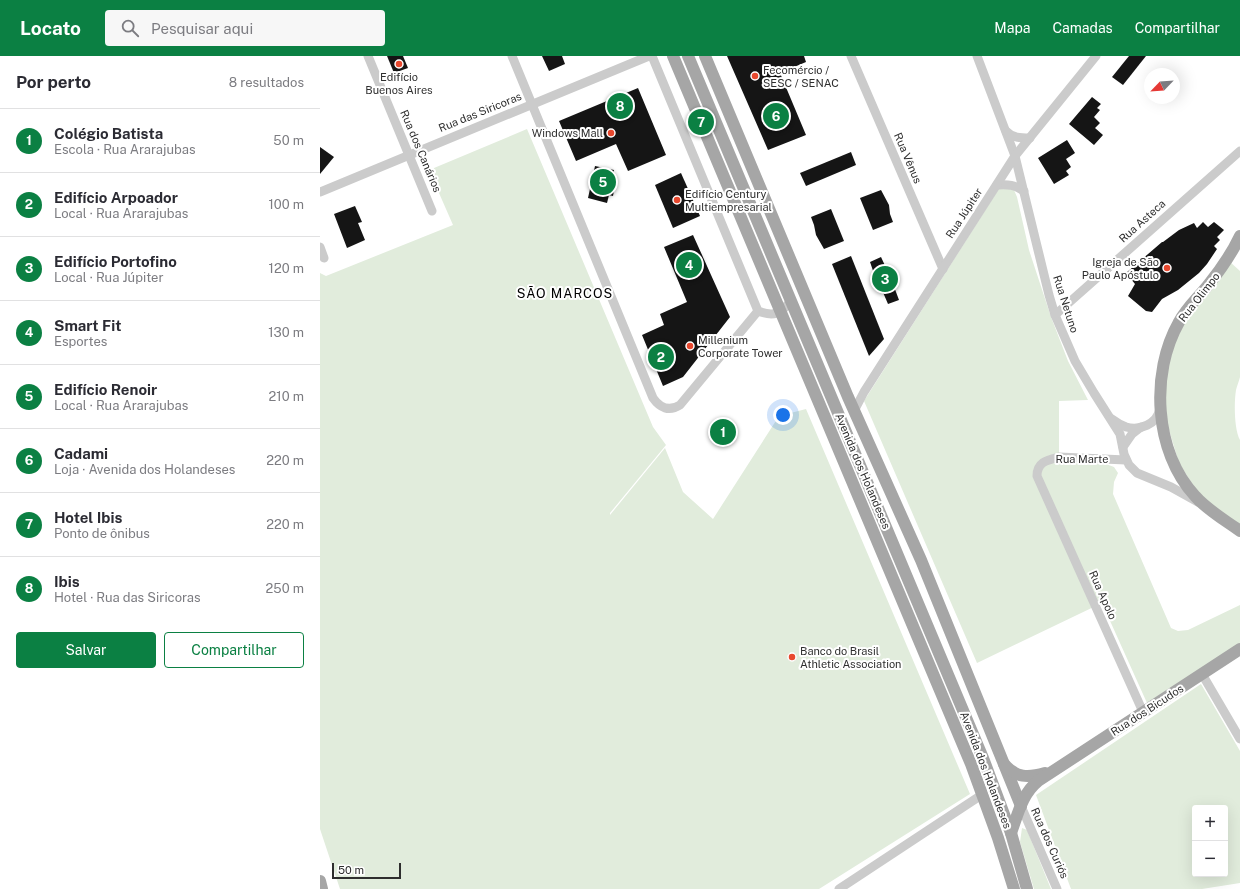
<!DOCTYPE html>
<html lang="pt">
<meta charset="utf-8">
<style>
:root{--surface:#fff;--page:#f7f7f7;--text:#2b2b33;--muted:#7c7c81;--line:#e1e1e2;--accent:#0b8043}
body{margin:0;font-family:"Public Sans",sans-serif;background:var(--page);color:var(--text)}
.controls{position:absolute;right:12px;bottom:12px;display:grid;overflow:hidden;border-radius:4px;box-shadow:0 4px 16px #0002}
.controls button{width:36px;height:36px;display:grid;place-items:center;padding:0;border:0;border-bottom:1px solid var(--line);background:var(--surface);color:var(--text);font:20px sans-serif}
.compass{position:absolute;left:824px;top:12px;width:36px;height:36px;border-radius:50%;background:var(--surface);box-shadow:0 4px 16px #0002;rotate:245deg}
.scale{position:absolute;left:12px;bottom:10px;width:69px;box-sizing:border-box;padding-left:4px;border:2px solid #2e2e2e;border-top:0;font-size:11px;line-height:14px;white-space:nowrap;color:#2e2e2e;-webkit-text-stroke:3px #fff;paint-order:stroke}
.you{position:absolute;left:463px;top:359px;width:14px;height:14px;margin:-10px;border:3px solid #fff;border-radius:50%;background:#1a73e8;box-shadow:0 0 0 6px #1a73e833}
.badge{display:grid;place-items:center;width:26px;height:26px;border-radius:50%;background:var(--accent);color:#fff;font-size:13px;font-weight:700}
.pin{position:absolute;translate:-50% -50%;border:2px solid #fff;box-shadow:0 1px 4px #0006}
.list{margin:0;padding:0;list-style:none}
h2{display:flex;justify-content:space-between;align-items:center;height:52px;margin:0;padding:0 16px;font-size:17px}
h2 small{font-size:13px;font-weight:400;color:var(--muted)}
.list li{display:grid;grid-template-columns:26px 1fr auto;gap:12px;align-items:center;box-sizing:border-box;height:64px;padding:0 16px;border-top:1px solid var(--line)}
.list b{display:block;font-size:15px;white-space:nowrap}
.list p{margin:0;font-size:13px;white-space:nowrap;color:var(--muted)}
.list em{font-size:13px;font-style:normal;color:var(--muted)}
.actions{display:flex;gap:8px;padding:12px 16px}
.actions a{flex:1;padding:9px 0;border:1px solid var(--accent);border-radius:4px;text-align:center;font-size:14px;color:var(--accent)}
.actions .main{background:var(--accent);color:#fff}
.icon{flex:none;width:22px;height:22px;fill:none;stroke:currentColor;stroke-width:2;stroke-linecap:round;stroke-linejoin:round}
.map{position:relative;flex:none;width:920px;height:833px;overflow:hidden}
header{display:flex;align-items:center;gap:24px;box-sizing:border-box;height:56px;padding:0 20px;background:var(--accent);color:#fff}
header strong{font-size:19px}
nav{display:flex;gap:22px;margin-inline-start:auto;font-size:14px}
.search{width:280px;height:36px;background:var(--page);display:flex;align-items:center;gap:10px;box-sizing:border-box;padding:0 14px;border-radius:4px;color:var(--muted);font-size:15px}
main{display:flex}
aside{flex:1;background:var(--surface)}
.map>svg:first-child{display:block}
.green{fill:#e1ecdc;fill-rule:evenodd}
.building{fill:#151515}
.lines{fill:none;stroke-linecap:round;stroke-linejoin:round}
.minor{stroke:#cbcbcb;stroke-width:9}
.major{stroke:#a6a6a6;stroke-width:12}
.poi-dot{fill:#e8482e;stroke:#fff;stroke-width:1.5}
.labels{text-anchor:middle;stroke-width:4;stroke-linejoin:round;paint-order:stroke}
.poi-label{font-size:11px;fill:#2e2e2e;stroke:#fff;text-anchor:start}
.street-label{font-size:11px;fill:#2e2e2e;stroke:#fff}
.quarter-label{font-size:13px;letter-spacing:1px;fill:#000;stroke:#fff}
</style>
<header>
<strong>Locato</strong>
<div class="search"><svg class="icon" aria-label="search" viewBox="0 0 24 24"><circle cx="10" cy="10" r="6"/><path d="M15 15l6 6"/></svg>Pesquisar aqui</div>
<nav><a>Mapa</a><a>Camadas</a><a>Compartilhar</a></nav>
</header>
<main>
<aside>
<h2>Por perto<small>8 resultados</small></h2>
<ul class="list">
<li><span class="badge">1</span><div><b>Colégio Batista</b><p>Escola · Rua Ararajubas</p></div><em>50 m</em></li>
<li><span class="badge">2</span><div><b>Edifício Arpoador</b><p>Local · Rua Ararajubas</p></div><em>100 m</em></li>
<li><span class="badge">3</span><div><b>Edifício Portofino</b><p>Local · Rua Júpiter</p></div><em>120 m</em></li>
<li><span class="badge">4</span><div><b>Smart Fit</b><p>Esportes</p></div><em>130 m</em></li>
<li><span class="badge">5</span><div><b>Edifício Renoir</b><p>Local · Rua Ararajubas</p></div><em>210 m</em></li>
<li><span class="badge">6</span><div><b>Cadami</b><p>Loja · Avenida dos Holandeses</p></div><em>220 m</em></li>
<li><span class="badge">7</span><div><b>Hotel Ibis</b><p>Ponto de ônibus</p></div><em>220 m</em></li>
<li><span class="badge">8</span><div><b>Ibis</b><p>Hotel · Rua das Siricoras</p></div><em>250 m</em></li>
</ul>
<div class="actions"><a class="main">Salvar</a><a>Compartilhar</a></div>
</aside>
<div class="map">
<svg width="920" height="833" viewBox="0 0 920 833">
<rect width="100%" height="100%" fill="#fff"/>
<g class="green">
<path d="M207,73L333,371L346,389L290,457V459L345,392L363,436L393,463L459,360L486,353L650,738L499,833H20L0,773V217L6,220L133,169L112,121L114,112Z"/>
<path d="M680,131L694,134L697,141L709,194L731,261L748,305L768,344L739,345V397L742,405L744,406L786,408L794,411L798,417L794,426L793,438L851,572L858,575L868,574L920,549V587L827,647L782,547L657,607L544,345Z"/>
<path d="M910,206L920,215V321C919,325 917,330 916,334C914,346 914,373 920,384V469L882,443L859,407L843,354L848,300L862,270Z"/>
<path d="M881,628L920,695V827L882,833H751L716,739ZM875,752H905V818H875Z"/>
<path d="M702,772L707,774L731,833H714L700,786Z"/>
</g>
<g class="building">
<path d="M67,0H83L88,12L74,17Z"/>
<path d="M222,0H242L245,8L229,15Z"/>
<path d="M407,0H484L486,6L460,17L486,79L448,94Z"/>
<path d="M809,0H826L803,29L792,21Z"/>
<path d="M318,32L346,99L308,115L296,88L256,105L239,65Z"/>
<path d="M772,41L781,48L777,52L780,54L774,61L780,67L775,72L783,79L774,89L749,68Z"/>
<path d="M747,84L755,97L746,103L751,111L746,115L749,119L734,128L718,102Z"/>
<path d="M0,91L14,101L0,118Z"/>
<path d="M531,96L536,109L486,130L480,117Z"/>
<path d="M275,110L294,114L292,122L283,126L295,129L293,140L289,139L287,147L268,142Z"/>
<path d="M361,117L380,160L353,172L335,129Z"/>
<path d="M561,134L569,149L570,158L573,166L553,174L540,142Z"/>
<path d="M35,150L42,166L38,167L45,184L27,192L14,158Z"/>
<path d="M511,153L524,185L504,193L496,179L494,169L491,161Z"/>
<path d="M883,166L888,171L894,166L904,174L897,181L900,184L894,190L897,193L887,208L879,217L858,234L842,243L832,256L826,255L808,240L815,228L806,217L842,186H843L859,174L874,167L877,172Z"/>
<path d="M373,179L410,261L363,321L343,330L322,279L344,269L340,258L367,246L344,191Z"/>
<path d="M531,200L564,283L549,300L512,208Z"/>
<path d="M561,201L568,216L571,215L576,227L573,228L579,244L568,248L562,234L560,235L550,206Z"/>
</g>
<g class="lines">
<g class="minor">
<path d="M48,0L112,155"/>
<path d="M192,0L333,342C340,352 349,356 360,349L438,255"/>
<path d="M332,0L438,255C454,261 460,258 471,245"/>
<path d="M531,0L623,213"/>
<path d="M657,0L695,100L729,239L735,259L755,305L774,337L800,378L804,398L809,409L817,417L851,431L878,446"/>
<path d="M686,75C692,82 701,82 710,82"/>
<path d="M677,129C688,128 695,129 704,135"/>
<path d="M0,136L329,0"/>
<path d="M0,191L4,202"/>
<path d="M735,259L920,95"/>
<path d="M534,355L544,336L695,100L776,0"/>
<path d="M792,363C796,366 801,369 806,371C820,375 837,368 840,353"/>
<path d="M803,391L812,378L821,371"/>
<path d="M806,404L739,401C727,404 717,406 717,420L823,656"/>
<path d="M882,618L920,683"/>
<path d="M701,750L737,833"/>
<path d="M519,833L663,738"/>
</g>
<g class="major">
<path d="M353,0L651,708L678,782L694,833"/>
<path d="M368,0L663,702L691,777L707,833"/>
<path d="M385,0L528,341L601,504L701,750"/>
<path d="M920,180C912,197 901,213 889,228C879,241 867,251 859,266C830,317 834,395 875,440C887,454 905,464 920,475"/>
<path d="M684,708C696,722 708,722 725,717"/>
<path d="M691,777C698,758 702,738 718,725L920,593"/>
<path d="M0,825L2,833"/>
</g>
</g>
<g class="poi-dot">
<circle cx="79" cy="8" r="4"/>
<circle cx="435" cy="20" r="4"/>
<circle cx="291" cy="77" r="4"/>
<circle cx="357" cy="144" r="4"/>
<circle cx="847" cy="212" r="4"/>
<circle cx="370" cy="290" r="4"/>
<circle cx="472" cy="601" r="4"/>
</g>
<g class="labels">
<g class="poi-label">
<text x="443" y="18">Fecomércio /<tspan x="443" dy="13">SESC / SENAC</tspan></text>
<text x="79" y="25" text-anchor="middle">Edifício<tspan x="79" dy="13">Buenos Aires</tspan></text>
<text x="283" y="81" text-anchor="end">Windows Mall</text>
<text x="365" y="142">Edifício Century<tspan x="365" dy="13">Multiempresarial</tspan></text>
<text x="839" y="210" text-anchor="end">Igreja de São<tspan x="839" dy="13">Paulo Apóstulo</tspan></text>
<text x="378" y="288">Millenium<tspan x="378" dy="13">Corporate Tower</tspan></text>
<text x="480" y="599">Banco do Brasil<tspan x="480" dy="13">Athletic Association</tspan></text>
</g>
<g class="street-label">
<text transform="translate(160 56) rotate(-22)" y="4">Rua das Siricoras</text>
<text transform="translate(101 95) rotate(67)" y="4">Rua dos Canários</text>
<text transform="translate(588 102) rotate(67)" y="4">Rua Vênus</text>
<text transform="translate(644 157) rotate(-57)" y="4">Rua Júpiter</text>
<text transform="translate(822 165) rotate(-42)" y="4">Rua Asteca</text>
<text transform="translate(879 241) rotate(-52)" y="4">Rua Olimpo</text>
<text transform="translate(746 248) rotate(72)" y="4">Rua Netuno</text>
<text x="762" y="407">Rua Marte</text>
<text transform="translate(543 415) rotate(67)" y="4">Avenida dos Holandeses</text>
<text transform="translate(783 539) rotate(66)" y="4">Rua Apolo</text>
<text transform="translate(827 654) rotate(-33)" y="4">Rua dos Bicudos</text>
<text transform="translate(666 714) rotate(69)" y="4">Avenida dos Holandeses</text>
<text transform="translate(730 787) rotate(66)" y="4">Rua dos Curiós</text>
</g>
<g class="quarter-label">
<text x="245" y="242">SÃO MARCOS</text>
</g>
</g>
</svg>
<div class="controls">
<button>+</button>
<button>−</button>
</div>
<svg class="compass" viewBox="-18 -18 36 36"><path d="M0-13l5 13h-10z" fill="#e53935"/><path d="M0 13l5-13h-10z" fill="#7c7c81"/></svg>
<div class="scale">50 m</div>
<div class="you"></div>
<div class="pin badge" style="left:403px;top:376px">1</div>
<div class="pin badge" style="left:341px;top:301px">2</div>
<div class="pin badge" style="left:565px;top:223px">3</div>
<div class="pin badge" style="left:369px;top:209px">4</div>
<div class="pin badge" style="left:283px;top:126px">5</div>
<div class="pin badge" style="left:456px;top:60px">6</div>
<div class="pin badge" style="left:381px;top:66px">7</div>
<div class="pin badge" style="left:300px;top:50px">8</div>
</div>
</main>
